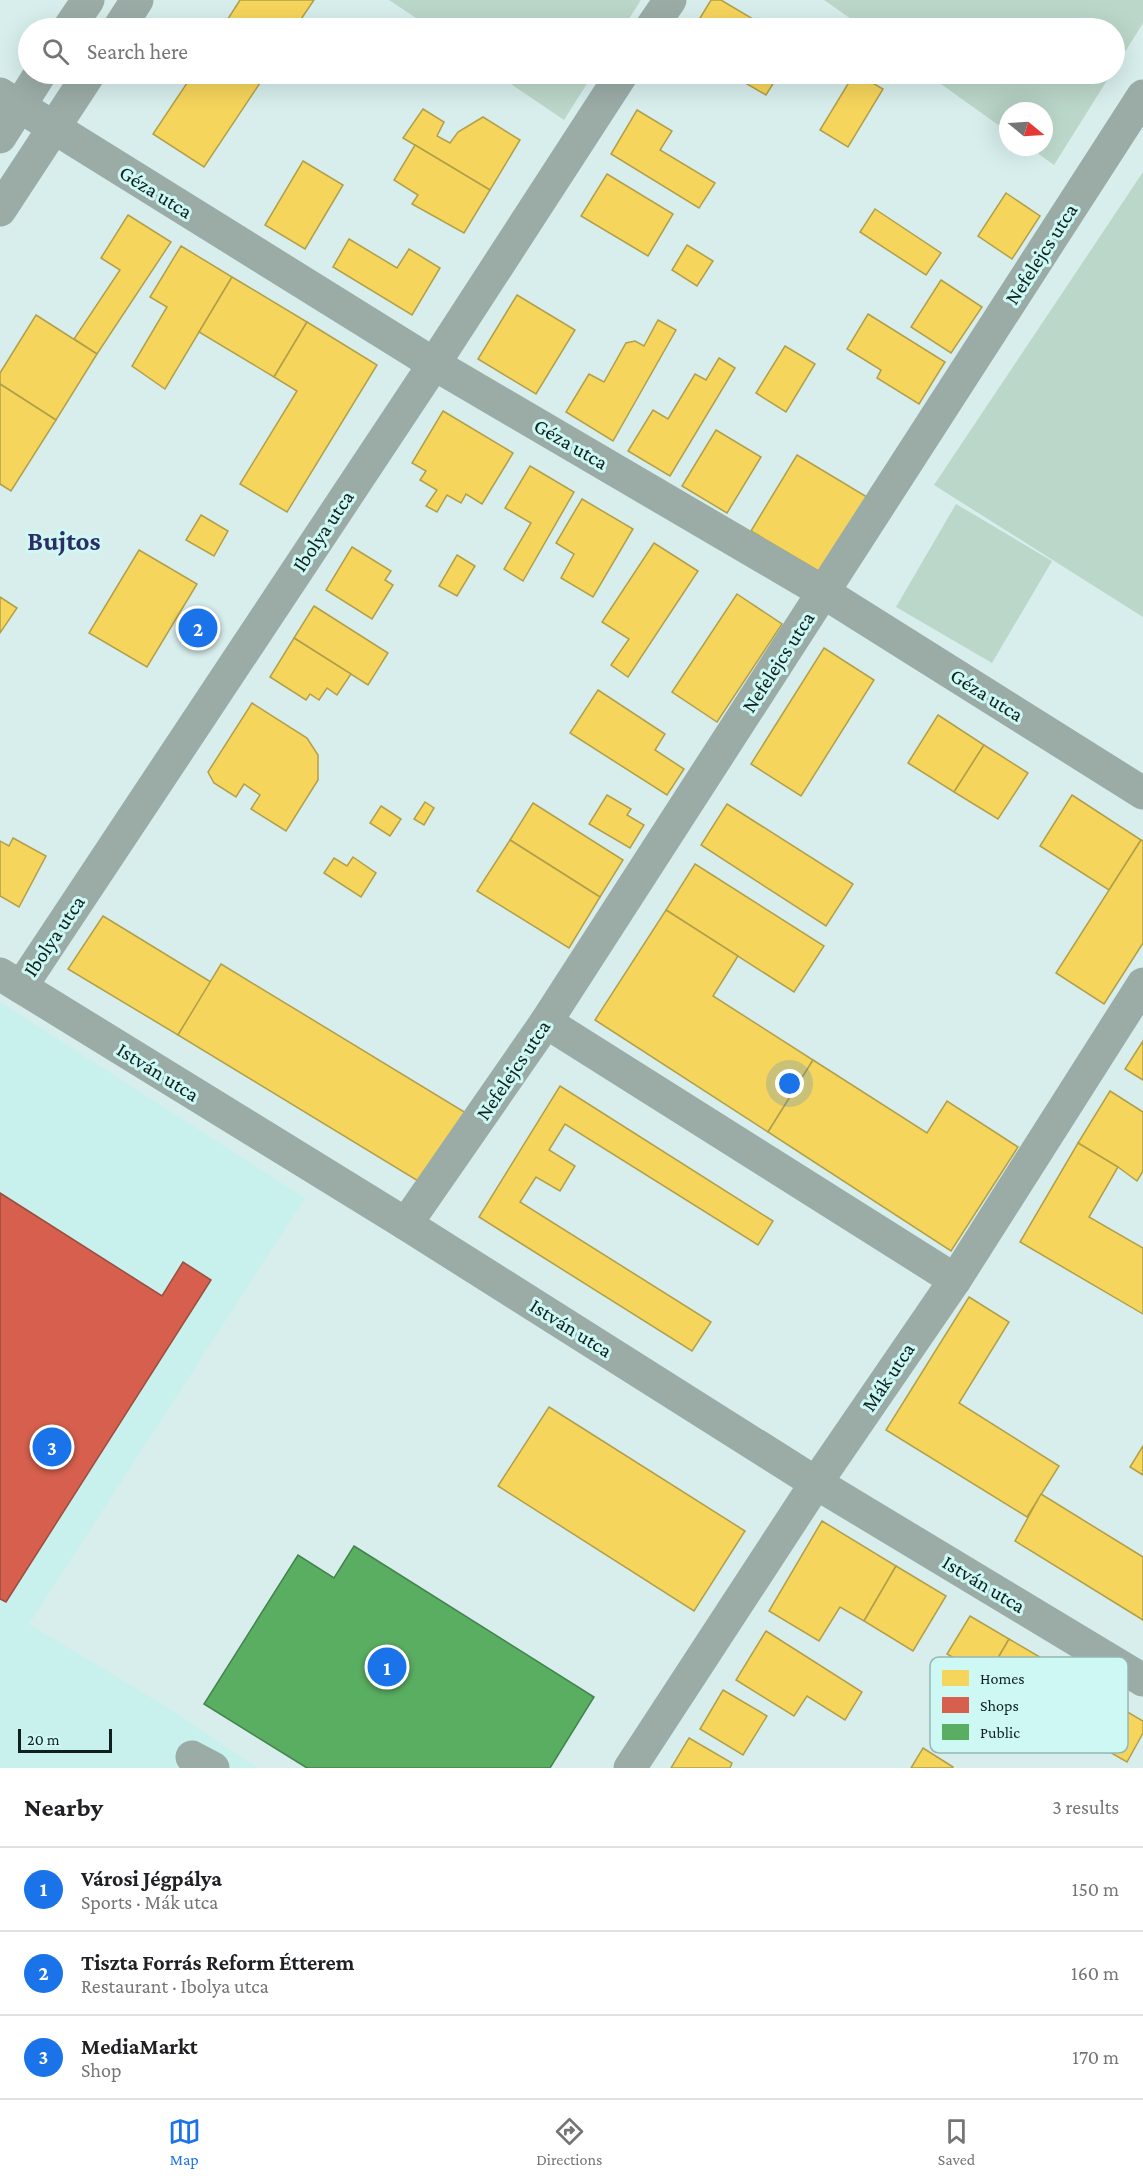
<!DOCTYPE html>
<meta charset="utf-8">
<style>
:root{--surface:#fff;--page:#f6f6f6;--text:#202124;--muted:#757577;--line:#e0e0e0;--accent:#1a73e8}
body{margin:0;font-family:"Crimson Pro",serif;background:var(--page);color:var(--text)}
.compass{position:absolute;left:999px;top:102px;width:54px;height:54px;border-radius:50%;background:var(--surface);box-shadow:0 6px 24px #0002;rotate:108deg}
.scale{position:absolute;left:18px;bottom:15px;width:94px;box-sizing:border-box;padding-left:6px;border:3px solid #10201f;border-top:0;font-size:16px;line-height:21px;white-space:nowrap;color:#10201f;-webkit-text-stroke:4px #cdf8f4;paint-order:stroke}
.you{position:absolute;left:790px;top:1084px;width:21px;height:21px;margin:-15px;border:4px solid #fff;border-radius:50%;background:#1a73e8;box-shadow:0 0 0 9px #1a73e833}
.badge{display:grid;place-items:center;width:39px;height:39px;border-radius:50%;background:var(--accent);color:#fff;font-size:20px;font-weight:700}
.pin{position:absolute;translate:-50% -50%;border:3px solid #fff;box-shadow:0 2px 6px #0006}
.list{margin:0;padding:0;list-style:none}
h2{display:flex;justify-content:space-between;align-items:center;height:78px;margin:0;padding:0 24px;font-size:26px}
h2 small{font-size:20px;font-weight:400;color:var(--muted)}
.list li{display:grid;grid-template-columns:39px 1fr auto;gap:18px;align-items:center;box-sizing:border-box;height:84px;padding:0 24px;border-top:2px solid var(--line)}
.list b{display:block;font-size:22px;white-space:nowrap}
.list p{margin:0;font-size:20px;white-space:nowrap;color:var(--muted)}
.list em{font-size:20px;font-style:normal;color:var(--muted)}
.icon{flex:none;width:33px;height:33px;fill:none;stroke:currentColor;stroke-width:2;stroke-linecap:round;stroke-linejoin:round}
.map{position:relative;flex:none;width:1143px;height:1768px;overflow:hidden}
.search{position:absolute;background:var(--surface);box-shadow:0 6px 24px #0002;left:18px;right:18px;top:18px;height:66px;display:flex;align-items:center;gap:15px;box-sizing:border-box;padding:0 21px;border-radius:33px;color:var(--muted);font-size:22px}
.sheet{height:330px;background:var(--surface)}
nav{display:flex;justify-content:space-around;align-items:center;box-sizing:border-box;height:84px;border-top:2px solid var(--line);background:var(--surface);font-size:16px;color:var(--muted)}
nav a{display:grid;justify-items:center;gap:3px}
nav .on{color:var(--accent)}
.map>svg:first-child{display:block}
.built{fill:#c8f0ed}
.green{fill:#bbd7c9}
.homes{fill:#f6d55c;stroke:#b19f4a;stroke-width:1.5}
.shops{fill:#d6604d;stroke:#9b4d3f;stroke-width:1.5}
.public{fill:#5aae61;stroke:#44834d;stroke-width:1.5}
.lines{fill:none;stroke-linecap:round;stroke-linejoin:round}
.minor{stroke:#9baca7;stroke-width:33}
.labels{text-anchor:middle;stroke-width:6;stroke-linejoin:round;paint-order:stroke}
.street-label{font-size:21px;fill:#10201f;stroke:#cdf8f4}
.district-label{font-size:27px;font-weight:bold;fill:#2d2c66;stroke:#cdf8f4}
.key{fill:#cdf8f4;stroke:#94b7b4;stroke-width:1.5}
.key-label{font-size:16px;fill:#10201f}
</style>
<div class="map">
<svg width="1143" height="1768" viewBox="0 0 1143 1768">
<rect width="100%" height="100%" fill="#d7eeec"/>
<path class="built" d="M0,1002L305,1198L29,1624L165,1706L257,1768H0Z"/>
<g class="green">
<path d="M389,0H641L623,28H431Z"/>
<path d="M824,0H1143V23L1115,68L1114,28H864Z"/>
<path d="M496,74H593L564,120Z"/>
<path d="M927,74H1111L1054,165L1029,147H1044V111H1008V132Z"/>
<path d="M1143,172V617L934,485Z"/>
<path d="M956,504L1052,561L992,663L896,607Z"/>
</g>
<g class="homes">
<path d="M240,0H314L295,28H222Z"/>
<path d="M711,0H721L768,28H694Z"/>
<path d="M193,74H266L204,167L153,134Z"/>
<path d="M730,74H779L766,95Z"/>
<path d="M854,74H857L883,89L848,147L820,130Z"/>
<path d="M423,109L444,122L437,136L450,143L458,132L483,117L520,140L490,190L403,138Z"/>
<path d="M637,110L672,131L660,150L715,183L699,208L611,154Z"/>
<path d="M415,145L490,190L464,233L412,204L418,195L394,180Z"/>
<path d="M303,161L343,185L305,249L265,225Z"/>
<path d="M607,174L673,214L648,256L581,216Z"/>
<path d="M1006,193L1040,216L1012,259L978,236Z"/>
<path d="M875,209L941,253L926,275L860,232Z"/>
<path d="M128,215L171,242L97,354L74,339L120,270L101,258Z"/>
<path d="M349,239L397,268L409,249L440,268L412,315L333,267Z"/>
<path d="M687,245L713,261L697,286L672,270Z"/>
<path d="M181,246L232,277L165,389L132,366L167,307L150,297Z"/>
<path d="M232,277L307,322L274,377L199,332Z"/>
<path d="M941,280L982,307L951,353L911,327Z"/>
<path d="M517,295L575,330L536,394L478,359Z"/>
<path d="M868,314L945,362L919,404L877,378L881,370L847,349Z"/>
<path d="M36,315L97,354L56,420L0,384V373Z"/>
<path d="M658,320L676,330L613,441L566,412L589,374L604,382L626,343L635,341L644,346Z"/>
<path d="M307,322L377,365L287,512L240,484L297,391L274,377Z"/>
<path d="M785,346L815,364L786,412L756,393Z"/>
<path d="M719,358L735,368L670,476L628,451L653,410L668,419L695,374L706,380Z"/>
<path d="M0,384L56,420L11,491L0,484Z"/>
<path d="M443,411L513,453L482,504L466,494L461,503L447,495L437,512L426,506L437,490L420,480L426,471L412,463Z"/>
<path d="M716,430L761,457L727,513L682,486Z"/>
<path d="M797,455L867,497L822,573L751,531Z"/>
<path d="M530,466L574,492L523,581L504,569L531,523L505,508Z"/>
<path d="M582,499L633,529L593,597L561,578L574,554L556,543Z"/>
<path d="M201,515L228,531L214,556L186,540Z"/>
<path d="M654,543L698,571L628,677L611,665L629,639L602,622Z"/>
<path d="M352,547L391,571L385,580L393,585L372,619L326,590Z"/>
<path d="M139,550L197,584L147,667L89,633Z"/>
<path d="M457,555L475,566L457,596L439,586Z"/>
<path d="M737,594L782,624L717,722L672,692Z"/>
<path d="M0,597L17,608L0,633Z"/>
<path d="M314,606L388,653L368,685L294,638Z"/>
<path d="M294,638L351,674L337,695L327,688L319,700L310,694L306,700L270,677Z"/>
<path d="M824,648L874,680L801,796L751,764Z"/>
<path d="M598,690L665,734L655,750L684,769L667,795L570,733Z"/>
<path d="M252,703L307,738L318,755V780L286,831L251,809L260,795L244,784L236,797L214,783L208,772Z"/>
<path d="M938,715L984,745L954,792L908,763Z"/>
<path d="M984,745L1028,773L998,819L954,792Z"/>
<path d="M607,795L631,809L627,815L644,825L630,848L589,824Z"/>
<path d="M1072,795L1141,840L1109,890L1040,846Z"/>
<path d="M425,802L434,808L424,825L414,819Z"/>
<path d="M533,803L623,860L600,897L510,840Z"/>
<path d="M727,804L853,884L826,926L701,845Z"/>
<path d="M381,806L401,819L390,836L370,823Z"/>
<path d="M13,838L46,856L19,907L0,896V841L9,846Z"/>
<path d="M510,840L600,897L569,948L477,891Z"/>
<path d="M1141,840L1143,841V943L1104,1004L1056,973Z"/>
<path d="M353,857L376,873L361,897L324,873L334,858L347,866Z"/>
<path d="M695,864L824,946L794,992L666,910Z"/>
<path d="M666,910L738,956L713,996L813,1060L768,1132L595,1020Z"/>
<path d="M103,916L211,982L178,1035L68,969Z"/>
<path d="M221,964L466,1113L423,1184L178,1035Z"/>
<path d="M1143,1041V1080L1125,1069Z"/>
<path d="M813,1060L927,1133L947,1101L1018,1147L951,1251L768,1132Z"/>
<path d="M560,1086L773,1221L758,1245L565,1124L549,1150L575,1166L560,1191L536,1177L520,1202L711,1322L692,1351L479,1217Z"/>
<path d="M1110,1091L1143,1112V1171L1137,1181L1118,1167L1078,1143Z"/>
<path d="M1078,1143L1118,1167L1089,1217L1143,1248V1314L1020,1242Z"/>
<path d="M969,1297L1009,1322L959,1403L1059,1466L1027,1517L886,1430Z"/>
<path d="M549,1407L745,1531L694,1611L498,1486Z"/>
<path d="M1143,1446V1475L1130,1467Z"/>
<path d="M1041,1494L1143,1557V1620L1015,1541Z"/>
<path d="M822,1521L896,1566L864,1621L840,1607L819,1641L769,1611Z"/>
<path d="M896,1566L946,1596L913,1651L864,1621Z"/>
<path d="M970,1616L1009,1639L987,1677L947,1654Z"/>
<path d="M766,1631L862,1692L845,1720L807,1696L794,1716L736,1680Z"/>
<path d="M1009,1639L1045,1660L1023,1698L987,1677Z"/>
<path d="M723,1690L767,1716L743,1755L700,1729Z"/>
<path d="M1114,1704L1143,1721V1733L1127,1762L1092,1742Z"/>
<path d="M689,1738L732,1763L730,1768H671Z"/>
<path d="M923,1748L953,1767L952,1768H911Z"/>
</g>
<path class="shops" d="M0,1193L162,1296L183,1262L211,1280L6,1602L0,1599Z"/>
<path class="public" d="M354,1546L594,1697L550,1768H307L204,1704L298,1555L334,1578Z"/>
<g class="lines">
<g class="minor">
<path d="M69,28L88,0"/>
<path d="M119,28L137,0"/>
<path d="M651,28L670,0"/>
<path d="M0,94L434,364L823,592L1143,793"/>
<path d="M0,137L40,74"/>
<path d="M0,210L89,74"/>
<path d="M0,974L406,1224L816,1483L1143,1680"/>
<path d="M21,987L434,364L622,74"/>
<path d="M546,1022L955,1280"/>
<path d="M406,1224L546,1022L1143,96"/>
<path d="M192,1757L213,1768"/>
<path d="M630,1768L816,1483L955,1280L1143,984"/>
</g>
</g>
<g class="labels">
<g class="street-label">
<text transform="translate(156 192) rotate(32)" y="7">Géza utca</text>
<text transform="translate(1041 254) rotate(-57)" y="7">Nefelejcs utca</text>
<text transform="translate(571 444) rotate(30)" y="7">Géza utca</text>
<text transform="translate(323 531) rotate(-56)" y="7">Ibolya utca</text>
<text transform="translate(778 662) rotate(-57)" y="7">Nefelejcs utca</text>
<text transform="translate(987 695) rotate(32)" y="7">Géza utca</text>
<text transform="translate(54 936) rotate(-56)" y="7">Ibolya utca</text>
<text transform="translate(513 1070) rotate(-56)" y="7">Nefelejcs utca</text>
<text transform="translate(158 1072) rotate(32)" y="7">István utca</text>
<text transform="translate(571 1328) rotate(32)" y="7">István utca</text>
<text transform="translate(888 1377) rotate(-56)" y="7">Mák utca</text>
<text transform="translate(984 1584) rotate(31)" y="7">István utca</text>
</g>
<g class="district-label">
<text x="64" y="550">Bujtos</text>
</g>
</g>
<rect x="930" y="1657" width="198" height="96" rx="9" class="key"/>
<rect x="942" y="1670" width="27" height="16" fill="#f6d55c"/>
<rect x="942" y="1697" width="27" height="16" fill="#d6604d"/>
<rect x="942" y="1724" width="27" height="16" fill="#5aae61"/>
<g class="key-label">
<text x="980" y="1684">Homes</text>
<text x="980" y="1711">Shops</text>
<text x="980" y="1738">Public</text>
</g>
</svg>
<svg class="compass" viewBox="-18 -18 36 36"><path d="M0-13l5 13h-10z" fill="#e53935"/><path d="M0 13l5-13h-10z" fill="#757577"/></svg>
<div class="scale">20 m</div>
<div class="you"></div>
<div class="pin badge" style="left:387px;top:1667px">1</div>
<div class="pin badge" style="left:198px;top:628px">2</div>
<div class="pin badge" style="left:52px;top:1447px">3</div>
<div class="search"><svg class="icon" aria-label="search" viewBox="0 0 24 24"><circle cx="10" cy="10" r="6"/><path d="M15 15l6 6"/></svg>Search here</div>
</div>
<section class="sheet">
<h2>Nearby<small>3 results</small></h2>
<ul class="list">
<li><span class="badge">1</span><div><b>Városi Jégpálya</b><p>Sports · Mák utca</p></div><em>150 m</em></li>
<li><span class="badge">2</span><div><b>Tiszta Forrás Reform Étterem</b><p>Restaurant · Ibolya utca</p></div><em>160 m</em></li>
<li><span class="badge">3</span><div><b>MediaMarkt</b><p>Shop</p></div><em>170 m</em></li>
</ul>
</section>
<nav>
<a class="on"><svg class="icon" aria-label="map" viewBox="0 0 24 24"><path d="M3 6l6-2 6 2 6-2v14l-6 2-6-2-6 2zM9 4v14M15 6v14"/></svg>Map</a>
<a><svg class="icon" aria-label="directions" viewBox="0 0 24 24"><path d="M12 3l9 9-9 9-9-9zM9 14v-3h6M13 9l2 2-2 2"/></svg>Directions</a>
<a><svg class="icon" aria-label="saved" viewBox="0 0 24 24"><path d="M7 4h10v16l-5-4-5 4z"/></svg>Saved</a>
</nav>
